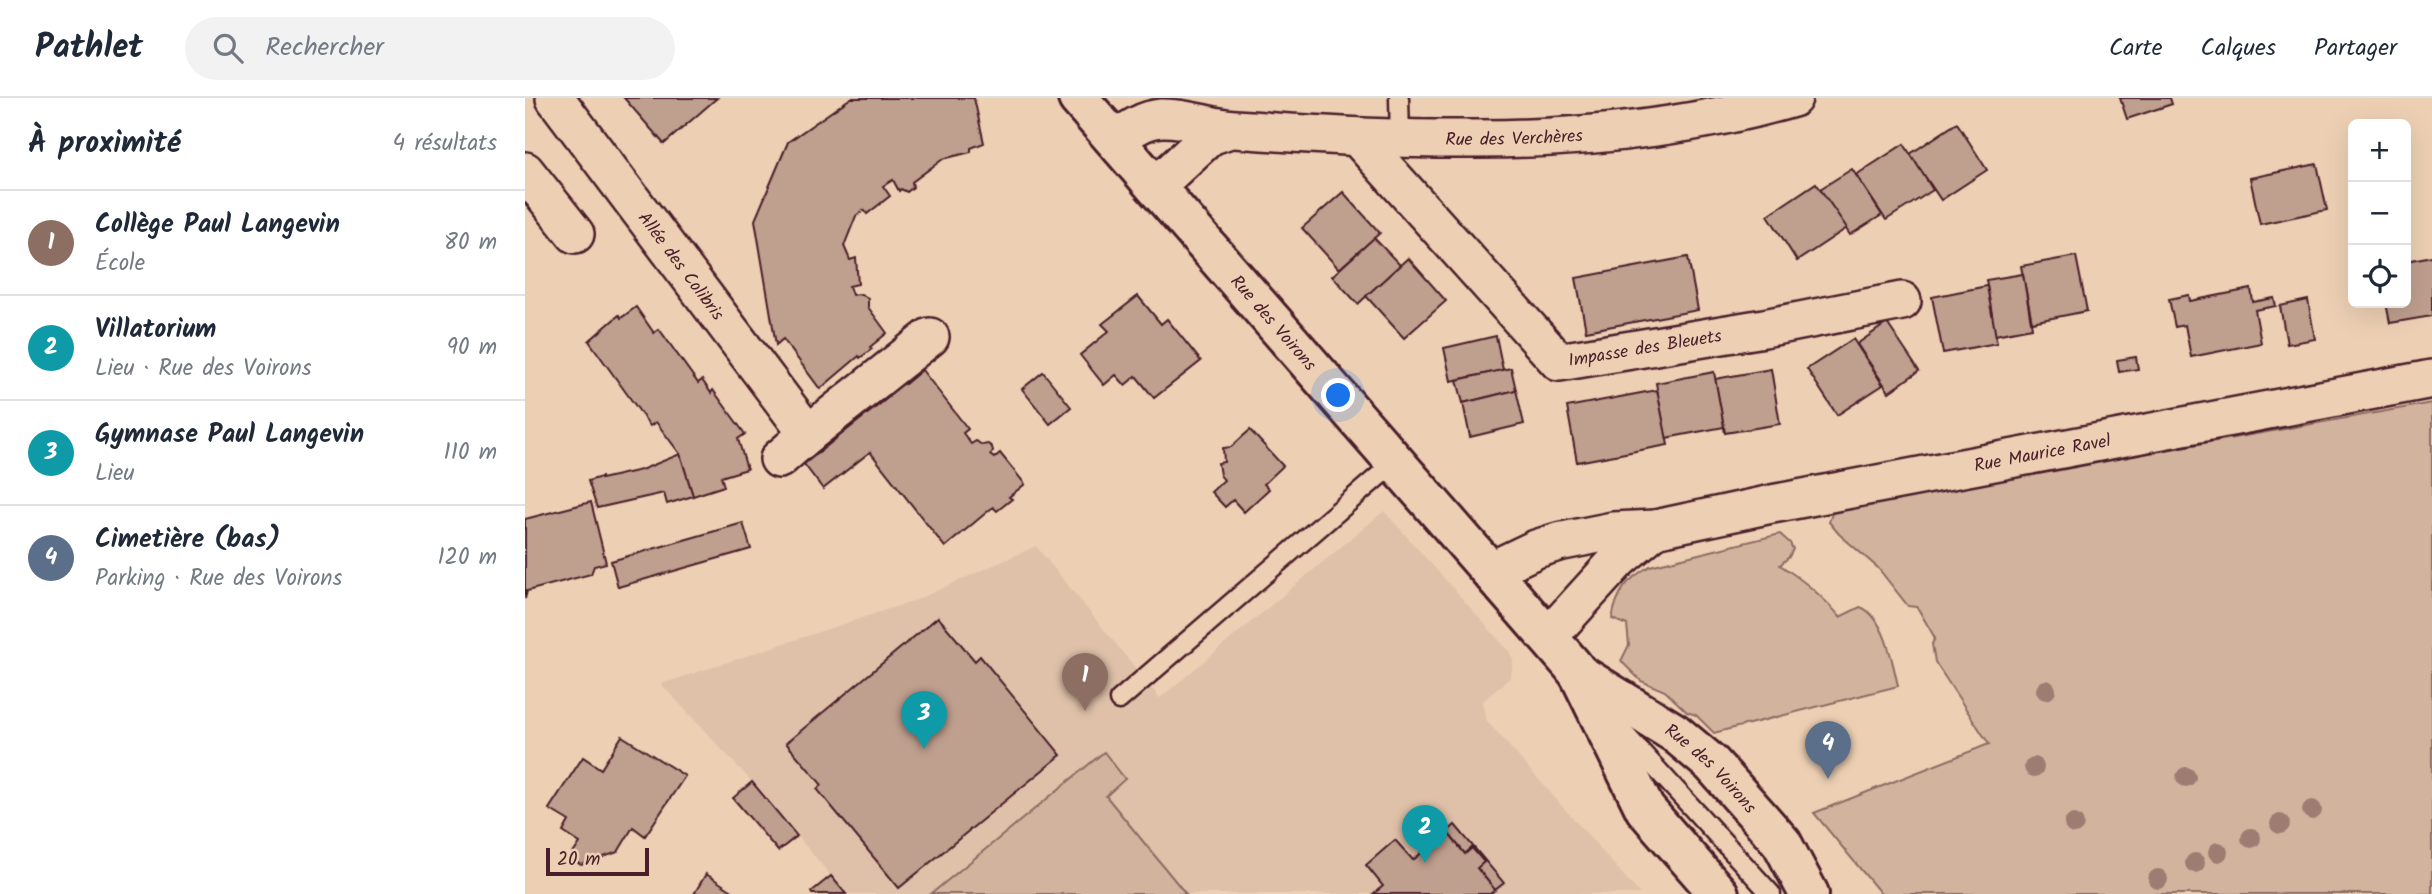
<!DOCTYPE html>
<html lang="fr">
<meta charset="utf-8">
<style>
:root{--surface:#fff;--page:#f2f2f3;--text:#1f2937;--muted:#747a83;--line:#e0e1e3;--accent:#d93025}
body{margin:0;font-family:Kalam,sans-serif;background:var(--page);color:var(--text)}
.controls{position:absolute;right:21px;top:21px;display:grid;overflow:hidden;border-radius:10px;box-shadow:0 7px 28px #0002}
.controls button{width:63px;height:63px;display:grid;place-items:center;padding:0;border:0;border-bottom:2px solid var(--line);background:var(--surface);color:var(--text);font:35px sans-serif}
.scale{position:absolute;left:21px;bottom:18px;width:103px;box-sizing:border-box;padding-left:7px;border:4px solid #4a1f2b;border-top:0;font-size:19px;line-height:24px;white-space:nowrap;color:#4a1f2b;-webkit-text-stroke:5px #edd0b4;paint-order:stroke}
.you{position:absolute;left:814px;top:298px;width:24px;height:24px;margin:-18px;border:5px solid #fff;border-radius:50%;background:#1a73e8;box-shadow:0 0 0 10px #1a73e833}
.badge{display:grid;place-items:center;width:46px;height:46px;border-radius:50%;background:var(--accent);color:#fff;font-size:23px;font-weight:700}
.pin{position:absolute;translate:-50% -58px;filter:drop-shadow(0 2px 4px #0008)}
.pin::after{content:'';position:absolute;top:37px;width:24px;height:21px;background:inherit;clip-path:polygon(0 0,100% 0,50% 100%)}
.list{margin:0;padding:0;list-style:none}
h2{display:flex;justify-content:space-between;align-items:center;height:91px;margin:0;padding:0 28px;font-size:30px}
h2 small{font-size:23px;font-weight:400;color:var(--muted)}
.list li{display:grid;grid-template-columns:46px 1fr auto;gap:21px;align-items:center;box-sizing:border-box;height:105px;padding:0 28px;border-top:2px solid var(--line)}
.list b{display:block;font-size:26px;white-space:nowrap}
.list p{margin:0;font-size:23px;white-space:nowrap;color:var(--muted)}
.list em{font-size:23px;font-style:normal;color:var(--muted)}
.icon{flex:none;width:38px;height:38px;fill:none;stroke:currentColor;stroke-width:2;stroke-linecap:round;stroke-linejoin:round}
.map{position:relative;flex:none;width:1907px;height:796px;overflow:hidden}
header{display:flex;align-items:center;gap:42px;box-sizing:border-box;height:98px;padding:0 35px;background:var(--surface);border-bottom:2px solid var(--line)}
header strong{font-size:33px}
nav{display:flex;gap:38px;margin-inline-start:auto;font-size:24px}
.search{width:490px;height:63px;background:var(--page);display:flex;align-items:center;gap:18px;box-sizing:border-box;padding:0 24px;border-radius:38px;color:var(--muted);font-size:26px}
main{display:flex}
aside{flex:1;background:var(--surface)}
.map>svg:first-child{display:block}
.built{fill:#dfc1a9}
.green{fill:#d2b49e;stroke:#8e6a64;stroke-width:2}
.building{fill:#bf9f8e;stroke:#4a1f2b;stroke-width:2}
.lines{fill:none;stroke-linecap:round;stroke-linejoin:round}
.lane-casing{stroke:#4a1f2b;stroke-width:23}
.street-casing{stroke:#4a1f2b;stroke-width:42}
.secondary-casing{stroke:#4a1f2b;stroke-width:44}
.lane{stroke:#edd0b4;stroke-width:18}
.street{stroke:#edd0b4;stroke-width:37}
.secondary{stroke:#edd0b4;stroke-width:38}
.tree{fill:#9e7b72}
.labels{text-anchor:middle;stroke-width:5;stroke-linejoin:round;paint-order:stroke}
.street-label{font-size:18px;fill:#4a1f2b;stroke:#edd0b4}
</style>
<header>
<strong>Pathlet</strong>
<div class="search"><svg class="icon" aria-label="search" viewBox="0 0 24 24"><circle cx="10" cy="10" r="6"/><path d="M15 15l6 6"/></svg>Rechercher</div>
<nav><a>Carte</a><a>Calques</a><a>Partager</a></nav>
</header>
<main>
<aside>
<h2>À proximité<small>4 résultats</small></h2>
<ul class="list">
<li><span class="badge" style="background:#8d6e63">1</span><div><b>Collège Paul Langevin</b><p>École</p></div><em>80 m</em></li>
<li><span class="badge" style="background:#0f9aa8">2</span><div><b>Villatorium</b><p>Lieu · Rue des Voirons</p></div><em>90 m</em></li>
<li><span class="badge" style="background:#0f9aa8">3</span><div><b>Gymnase Paul Langevin</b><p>Lieu</p></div><em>110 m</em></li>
<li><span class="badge" style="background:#5c6f8a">4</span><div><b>Cimetière (bas)</b><p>Parking · Rue des Voirons</p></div><em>120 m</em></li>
</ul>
</aside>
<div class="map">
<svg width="1907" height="796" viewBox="0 0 1907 796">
<rect width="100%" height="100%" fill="#edd0b4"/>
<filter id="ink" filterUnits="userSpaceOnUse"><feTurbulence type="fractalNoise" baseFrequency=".0143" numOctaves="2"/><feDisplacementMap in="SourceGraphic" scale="14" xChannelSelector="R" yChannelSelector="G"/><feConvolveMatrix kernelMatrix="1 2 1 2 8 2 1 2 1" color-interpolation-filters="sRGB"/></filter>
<g filter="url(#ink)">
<path class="built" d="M859,413L984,553L988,562L986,579L957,604L962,623L1115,796H321L227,684L136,586L391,502L511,448L635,600Z"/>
<g class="green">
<path d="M1907,305V796H1356L1289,715L1464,646L1410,564L1407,546L1410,540L1392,509L1383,508L1353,470L1314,436L1304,424L1309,410Z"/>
<path d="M1255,436L1265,445L1268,451L1264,459L1255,467C1278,482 1298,498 1315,519L1335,509C1359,517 1368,565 1373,588L1189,635L1171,617L1162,614L1140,593L1116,583L1096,563L1104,547L1102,527L1087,521C1092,494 1101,482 1125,468Z"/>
<path d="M579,654L600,681L581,698L661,796H406Z"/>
</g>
<g class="building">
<path d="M99,0H192L139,46Z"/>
<path d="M326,0H449L459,45L446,50V54L418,61L387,84L388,89L382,94L376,91L374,93L368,82L358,88L365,98L342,116L339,112L331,118L319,148L325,162L331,160L333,186L324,188L327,197L336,196L343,200V209L362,235L345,249L347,251L335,260L334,258L295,291L258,241L251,247L230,122L263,44Z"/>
<path d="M1595,0H1645L1647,6L1602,21Z"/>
<path d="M1432,25L1462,72L1416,102L1385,56Z"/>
<path d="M1379,46L1408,92L1361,122L1331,77Z"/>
<path d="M1792,66L1802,112L1735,126L1725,80Z"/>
<path d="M1327,71L1357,117L1325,137L1295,91Z"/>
<path d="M1291,85L1322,130L1272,163L1243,117Z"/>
<path d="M818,94L855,135L814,171L777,130Z"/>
<path d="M849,140L875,167L833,206L807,178Z"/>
<path d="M1551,158L1562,213L1507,224L1496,168Z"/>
<path d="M1907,158V218L1865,225L1861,205H1881V163Z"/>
<path d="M1163,159L1173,212L1061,233L1051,180Z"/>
<path d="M883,160L921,203L879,240L841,198Z"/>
<path d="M1498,176L1507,230L1470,237L1461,182Z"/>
<path d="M1462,188L1472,245L1418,255L1407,199Z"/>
<path d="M1726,191L1728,204L1749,200L1751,208L1730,212L1736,245L1666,259L1660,227L1650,229L1644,201L1664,197L1665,203Z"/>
<path d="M613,198L636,226L642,221L676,263L629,300L611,278L600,287L591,277L579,287L555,257L584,233L577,226Z"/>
<path d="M1783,202L1790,241L1762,246L1755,208Z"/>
<path d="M111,209L129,235L134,231L173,285L177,282L186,295L188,292L220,336L213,341L222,371L196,379L199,388L168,398L155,356L131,324L125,328L64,243L94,217L96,220Z"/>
<path d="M1362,225L1394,273L1364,294L1332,246Z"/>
<path d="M971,238L978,272L926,283L919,250Z"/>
<path d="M1328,241L1358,287L1312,317L1282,271Z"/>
<path d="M1611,259L1613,271L1594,274L1592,262Z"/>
<path d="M986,270L991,292L938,305L932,282Z"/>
<path d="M1246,271L1255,326L1200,335L1190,281Z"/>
<path d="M397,272L443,331L438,335L446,346L451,343L457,347L463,346L467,349L468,353L465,357L469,360L475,355L500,386L484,399L487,401L472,413L468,409L420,449L345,354L298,391L279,366L364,299L360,295L377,282L380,286Z"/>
<path d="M518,274L546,309L525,326L497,291Z"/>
<path d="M1189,274L1199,329L1141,340L1131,285Z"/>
<path d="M991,292L999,326L945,339L938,305Z"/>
<path d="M1132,292L1143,347L1052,364L1042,309Z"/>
<path d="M725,332L758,368L739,386L744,391L719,414L708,402L700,409L686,394L699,382L695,377L693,365L699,364L698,350L706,349Z"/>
<path d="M155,356L168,398L142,406L139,395L72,410L63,383L76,379V381L116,372Z"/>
<path d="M66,404L81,465L69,468L66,476L2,493L0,501V421Z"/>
<path d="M218,425L226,451L93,489L86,463Z"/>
<path d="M413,519L450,563L455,558L536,657L374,790L292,691L297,687L261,645Z"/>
<path d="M97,638L160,678L120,738L108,729L93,754L56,767L45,760L55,745L38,734L44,723L24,711L58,659L76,671Z"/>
<path d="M227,684L272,738L253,753L208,700Z"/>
<path d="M930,727L979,785L970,792L952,770L959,764L947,750L940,756L922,734Z"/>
<path d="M922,734L940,756L947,750L959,764L952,770L970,792L965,796H848L858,788L841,767L870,742L888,762Z"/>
<path d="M181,776L212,796H169Z"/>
<path d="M306,778L321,796H287L286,794Z"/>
</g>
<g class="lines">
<g class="lane-casing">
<g id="lane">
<path d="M874,0L875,40"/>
<path d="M594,602L870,364"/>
<path d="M1096,632L1246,796"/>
</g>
</g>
<g class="street-casing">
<g id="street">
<path id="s1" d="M30,0L283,336L405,239"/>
<path id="s2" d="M833,40L1034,264L1239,230L1377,203"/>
<path id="s3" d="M590,42C604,32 619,21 637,20C662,19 686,30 710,31C790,37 869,42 949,41C1056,41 1165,30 1268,0"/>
<path d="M0,73L50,136"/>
<path d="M630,89L685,38L705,31"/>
<path d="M254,361L283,336"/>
<path id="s4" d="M965,473L1011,451L1033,444L1088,433L1130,431L1247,406L1907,281"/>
<path d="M1023,539L1094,461L1130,431"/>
</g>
</g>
<g class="secondary-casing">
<g id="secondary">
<path id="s5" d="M553,0L1047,567L1054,576L1120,711L1194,796"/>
<path id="s6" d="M1054,576L1150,635L1187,666L1257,745L1284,796"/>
</g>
</g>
<use href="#lane" class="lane"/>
<use href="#street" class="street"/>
<use href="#secondary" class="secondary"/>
</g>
<g class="tree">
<circle cx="1521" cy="592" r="10"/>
<circle cx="1509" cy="669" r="10"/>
<circle cx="1661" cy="679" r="10"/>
<circle cx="1787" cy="712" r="10"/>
<circle cx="1549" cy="726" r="10"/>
<circle cx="1755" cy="726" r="10"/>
<circle cx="1726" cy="740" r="10"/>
<circle cx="1693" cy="754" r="10"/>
<circle cx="1670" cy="765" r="10"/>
<circle cx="1633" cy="781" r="10"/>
</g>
</g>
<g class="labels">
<g class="street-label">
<text dy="6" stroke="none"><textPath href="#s3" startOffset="406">Rue des Verchères</textPath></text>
<text dy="6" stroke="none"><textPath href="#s1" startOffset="210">Allée des Colibris</textPath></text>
<text dy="6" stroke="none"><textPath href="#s5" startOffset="298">Rue des Voirons</textPath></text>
<text dy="6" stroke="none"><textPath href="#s2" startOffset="388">Impasse des Bleuets</textPath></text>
<text dy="6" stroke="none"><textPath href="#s4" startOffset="567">Rue Maurice Ravel</textPath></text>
<text dy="6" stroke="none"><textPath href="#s6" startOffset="163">Rue des Voirons</textPath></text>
</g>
</g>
</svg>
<div class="controls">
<button>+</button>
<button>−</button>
<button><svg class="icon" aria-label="locate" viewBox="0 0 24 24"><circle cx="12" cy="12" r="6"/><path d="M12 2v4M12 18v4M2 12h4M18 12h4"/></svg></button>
</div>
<div class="scale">20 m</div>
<div class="you"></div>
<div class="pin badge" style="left:560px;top:613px;background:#8d6e63">1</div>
<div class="pin badge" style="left:900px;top:765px;background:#0f9aa8">2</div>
<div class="pin badge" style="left:399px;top:651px;background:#0f9aa8">3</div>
<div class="pin badge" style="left:1303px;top:681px;background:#5c6f8a">4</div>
</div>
</main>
